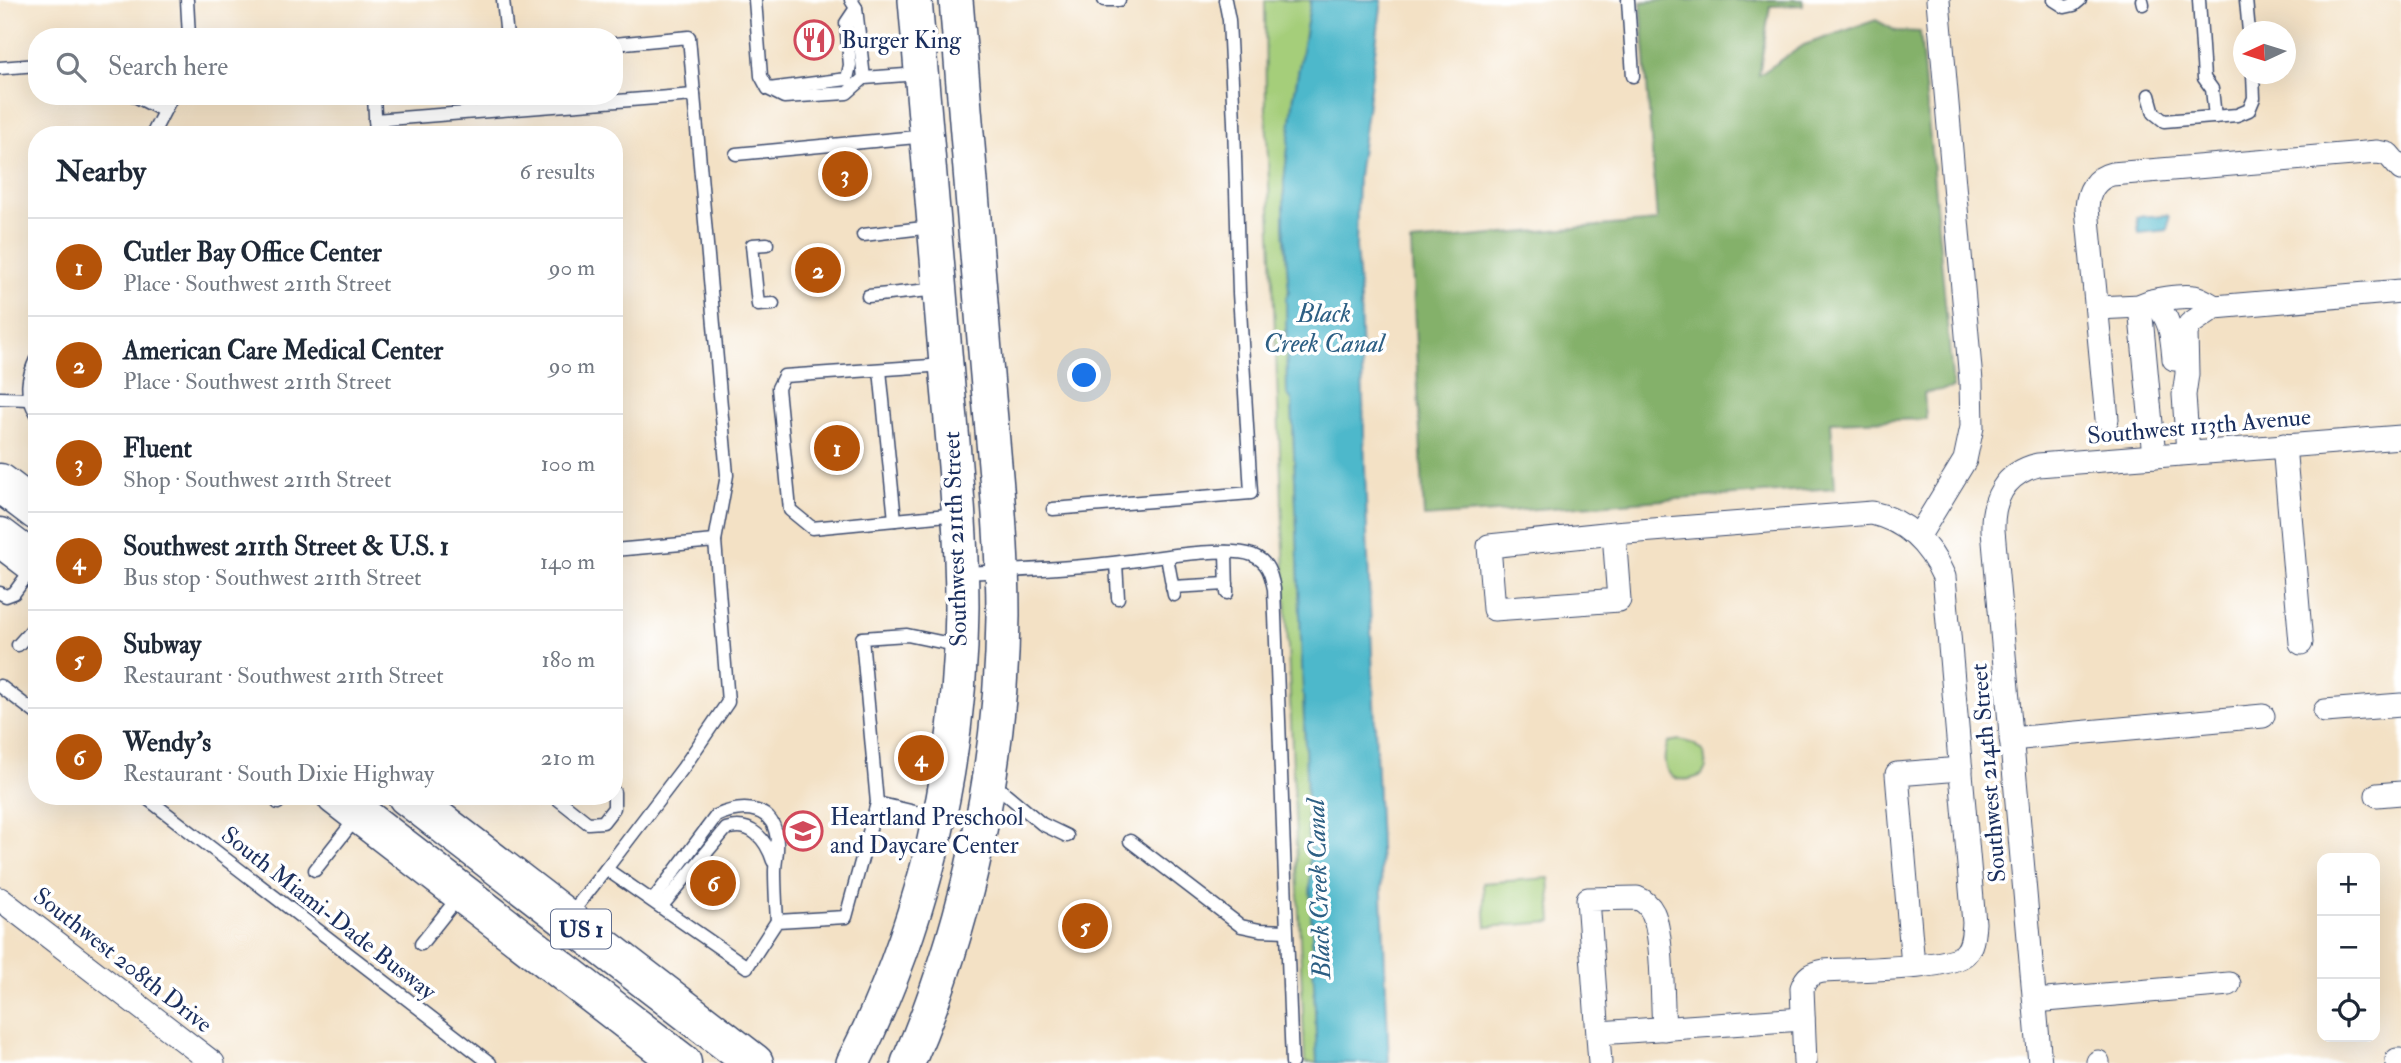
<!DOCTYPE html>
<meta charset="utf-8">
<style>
:root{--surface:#fff;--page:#f2f2f3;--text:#1f2937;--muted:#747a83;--line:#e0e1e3;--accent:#b45309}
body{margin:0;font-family:"IM FELL Double Pica",serif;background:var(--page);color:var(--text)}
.controls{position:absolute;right:21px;bottom:21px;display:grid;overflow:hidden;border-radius:14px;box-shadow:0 7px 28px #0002}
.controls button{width:63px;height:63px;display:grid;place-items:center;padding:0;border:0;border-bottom:2px solid var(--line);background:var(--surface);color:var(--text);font:35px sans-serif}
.compass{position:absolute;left:2233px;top:21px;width:63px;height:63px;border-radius:50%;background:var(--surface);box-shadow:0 7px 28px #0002;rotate:266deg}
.you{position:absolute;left:1085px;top:376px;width:24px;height:24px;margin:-18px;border:5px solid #fff;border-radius:50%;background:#1a73e8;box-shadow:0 0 0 10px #1a73e833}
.badge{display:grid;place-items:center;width:46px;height:46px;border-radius:50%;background:var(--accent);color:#fff;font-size:23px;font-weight:700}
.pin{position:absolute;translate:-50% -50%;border:4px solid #fff;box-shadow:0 2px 7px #0006}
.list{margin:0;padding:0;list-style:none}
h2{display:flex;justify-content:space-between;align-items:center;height:91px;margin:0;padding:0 28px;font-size:30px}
h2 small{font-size:23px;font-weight:400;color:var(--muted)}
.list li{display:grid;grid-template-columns:46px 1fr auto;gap:21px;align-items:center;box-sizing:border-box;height:98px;padding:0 28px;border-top:2px solid var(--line)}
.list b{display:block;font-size:26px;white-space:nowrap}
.list p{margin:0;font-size:23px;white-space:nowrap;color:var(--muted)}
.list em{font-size:23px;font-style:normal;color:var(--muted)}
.icon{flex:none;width:38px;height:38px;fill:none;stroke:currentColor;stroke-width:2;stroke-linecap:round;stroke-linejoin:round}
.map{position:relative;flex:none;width:2401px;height:1063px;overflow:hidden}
.search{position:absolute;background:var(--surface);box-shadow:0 7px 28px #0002;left:28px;top:28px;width:595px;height:77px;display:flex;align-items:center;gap:18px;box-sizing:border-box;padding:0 24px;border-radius:28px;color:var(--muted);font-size:26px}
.panel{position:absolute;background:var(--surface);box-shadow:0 7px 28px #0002;left:28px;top:126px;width:595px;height:679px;border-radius:28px}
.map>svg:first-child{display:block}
.green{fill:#a5ce7a;stroke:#607e6c;stroke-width:2}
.forest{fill:#84b16a;stroke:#507064;stroke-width:2}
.water{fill:#4eb8cb;stroke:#347494;stroke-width:2}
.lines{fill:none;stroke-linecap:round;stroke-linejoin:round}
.lane-casing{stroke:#3b4a6d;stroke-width:15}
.street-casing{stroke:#3b4a6d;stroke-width:25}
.secondary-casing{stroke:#3b4a6d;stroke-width:36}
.highway-casing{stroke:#3b4a6d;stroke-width:41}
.lane{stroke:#fff;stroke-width:12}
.street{stroke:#fff;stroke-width:23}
.secondary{stroke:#fff;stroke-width:33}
.highway{stroke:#fff;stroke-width:38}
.labels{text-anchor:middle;stroke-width:7;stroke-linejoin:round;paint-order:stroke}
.shield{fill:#fff;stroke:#5f6d8e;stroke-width:2}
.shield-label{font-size:23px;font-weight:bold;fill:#1b2f5e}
.poi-label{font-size:24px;fill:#1b2f5e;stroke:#fff;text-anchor:start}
.street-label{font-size:24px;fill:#1b2f5e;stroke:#fff}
.water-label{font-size:26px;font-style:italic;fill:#2d5f84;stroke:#fff}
</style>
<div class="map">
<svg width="2401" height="1063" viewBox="0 0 2401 1063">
<rect width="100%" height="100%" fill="#fff"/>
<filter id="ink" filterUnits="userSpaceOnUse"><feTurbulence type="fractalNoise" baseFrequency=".0143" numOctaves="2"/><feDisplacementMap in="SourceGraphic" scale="14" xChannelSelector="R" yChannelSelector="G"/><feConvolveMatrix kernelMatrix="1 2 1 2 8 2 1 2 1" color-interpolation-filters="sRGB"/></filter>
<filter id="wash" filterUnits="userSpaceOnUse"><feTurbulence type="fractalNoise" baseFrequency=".00686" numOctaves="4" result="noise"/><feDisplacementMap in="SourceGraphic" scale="28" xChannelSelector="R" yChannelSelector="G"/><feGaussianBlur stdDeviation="1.57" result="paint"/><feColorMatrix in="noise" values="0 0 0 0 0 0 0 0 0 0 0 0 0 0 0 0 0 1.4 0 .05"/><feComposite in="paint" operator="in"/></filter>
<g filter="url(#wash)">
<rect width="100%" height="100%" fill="#f3e1c5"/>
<g class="green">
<path d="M1265,0H1311L1294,96L1284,182V226L1289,291L1286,298L1287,393L1292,400L1317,1063H1305L1266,111Z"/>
<path d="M1680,740L1694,744L1704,753L1706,768L1702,775C1672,788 1658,771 1668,742Z"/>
<path d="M1549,878L1552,922L1486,927L1483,883Z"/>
</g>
<path class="forest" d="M1665,0H1803V5L1770,6L1759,75L1804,45L1876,20L1896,31L1920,32L1953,388L1924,393L1926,419L1831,422L1835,488L1424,517L1411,242L1657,221L1641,2Z"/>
<g class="water">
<path d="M1311,0H1382L1358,176L1356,247L1360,299L1367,533L1389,1063H1317L1292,400L1287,394L1286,298L1289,291L1284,226V182L1294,96Z"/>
<path d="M2167,215L2169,217L2168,230L2139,233L2137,217Z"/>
</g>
</g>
<g filter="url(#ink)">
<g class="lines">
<g class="lane-casing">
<g id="lane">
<path d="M187,0L189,37"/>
<path d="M503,0L507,37"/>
<path d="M755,0L761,76L768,89L784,97L847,93L864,78L856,8L851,0"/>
<path d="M1104,0H1119"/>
<path d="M1628,0L1633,76"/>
<path d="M2054,0L2065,7L2074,5L2080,0"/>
<path d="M2142,0L2143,4"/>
<path d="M2199,0L2204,78L2212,89L2215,117"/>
<path d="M2246,0L2249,32"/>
<path d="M614,44L689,37L727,475L715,541"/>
<path d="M0,68L37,65"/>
<path d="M864,78L919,74"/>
<path d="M769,89L847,79L850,65L846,23L856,8"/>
<path d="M2149,95L2154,113L2164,121L2237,115L2249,110L2254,98L2253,74"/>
<path d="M135,96L164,111"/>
<path d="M374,96L376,135"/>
<path d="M375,120L694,95"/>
<path d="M152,135L172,96"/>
<path d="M736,154L927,136"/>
<path d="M863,235L932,227"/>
<path d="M767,244L752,245L758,305L773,304"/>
<path d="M868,296L940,289"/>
<path d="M37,357C27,378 24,394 37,414"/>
<path d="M945,365L784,376L778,388L790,510L812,528L958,514"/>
<path d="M880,370L895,520"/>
<path d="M0,398L29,399"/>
<path d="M1053,509L1251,493L1239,293L1234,122L1229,20L1225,0"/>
<path d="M1226,552L1227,593"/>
<path d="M1167,557L1174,595"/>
<path d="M1116,563L1118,598"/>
<path d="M962,573C1012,571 1063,569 1113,563C1143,560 1227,545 1252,555C1268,561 1271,574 1274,589L1292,1063"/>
<path d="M1172,587L1227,584"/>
<path d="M0,593L6,596L14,593L34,566"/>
<path d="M18,645L37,624"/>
<path d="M0,686L37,714"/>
<path d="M993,783L1042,824L1067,836"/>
<path d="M144,796L490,1063"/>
<path d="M554,796L588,823L603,822L614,808V792"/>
<path d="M278,803L283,796"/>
<path d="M877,803L862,638L907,635L960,646"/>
<path d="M1130,841L1241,926L1260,930L1286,931"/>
<path d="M606,869L683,768L728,702L715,541L614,550"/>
<path d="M315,870L357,817"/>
<path d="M653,900L716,816C743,804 776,805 777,843C778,852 775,862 775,871C775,888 776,904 777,921"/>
<path d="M662,906L726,829C751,821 766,839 773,861"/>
<path d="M569,916L606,869L747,967L777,921L846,917L877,803L936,817"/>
<path d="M421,944L460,895"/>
</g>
</g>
<g class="street-casing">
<g id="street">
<path d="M2152,301C2171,317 2172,335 2174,359"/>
<path d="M2097,308L2140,306"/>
<path d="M2107,419L2087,208C2088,191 2095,178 2112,174L2377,152L2388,154L2401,169"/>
<path d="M2284,445L2301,643"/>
<path d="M2188,453L2184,395L2187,374L2186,333L2190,324L2215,307L2401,291"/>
<path d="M2154,456L2140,306C2150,299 2182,295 2195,297C2201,298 2209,304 2215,307"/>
<path d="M1614,533L1619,600L1494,609L1489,546L1614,533L1872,513C1907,521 1930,545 1944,577L1974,923C1973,934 1973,946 1965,954C1949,970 1850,969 1824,971C1812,973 1806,976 1802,988L1805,1063"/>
<path d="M1918,537L1965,460L1972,427L1971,381L1938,0"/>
<path d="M2325,711L2401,705"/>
<path d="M2011,739L2263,716"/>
<path d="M2377,795L2401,793"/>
<path d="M0,899L213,1063"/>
<path d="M1913,966L1897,774L1961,769"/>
<path d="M2035,1001L2229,984"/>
<path d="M1599,1033L1803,1019"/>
<path d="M2397,1060H2401"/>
<path d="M2098,1062V1063"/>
<path d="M1600,1063L1588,899L1637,898C1645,901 1649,905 1653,913C1663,935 1662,1001 1664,1029"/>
<path d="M2040,1063L1993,530C1992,499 2005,473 2038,465L2401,437"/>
</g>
</g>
<g class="secondary-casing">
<g id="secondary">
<path d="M853,1063C924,923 961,764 962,607C962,522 952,437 945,352C935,235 925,117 915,0"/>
<path d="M908,1063C967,927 1002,764 1003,615C1003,527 992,439 985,351C975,234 965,117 956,0"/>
</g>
</g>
<g class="highway-casing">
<g id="highway">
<path d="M0,483L37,511"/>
<path d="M0,537L37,565"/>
<path d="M336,796L682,1063"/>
<path d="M407,796L754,1063"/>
</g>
</g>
<use href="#lane" class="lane"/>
<use href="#street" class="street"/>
<use href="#secondary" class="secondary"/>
<use href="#highway" class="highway"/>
</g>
</g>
<defs>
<g id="restaurant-ring" transform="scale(2.0125)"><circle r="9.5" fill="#fff" stroke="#d1495b" stroke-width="1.5"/><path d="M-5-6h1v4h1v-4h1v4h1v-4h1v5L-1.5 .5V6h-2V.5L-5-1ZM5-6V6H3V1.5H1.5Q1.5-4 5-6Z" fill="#d1495b"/></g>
<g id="school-ring" transform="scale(2.0125)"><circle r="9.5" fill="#fff" stroke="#d1495b" stroke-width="1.5"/><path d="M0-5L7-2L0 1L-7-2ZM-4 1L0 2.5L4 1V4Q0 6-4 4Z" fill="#d1495b"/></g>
</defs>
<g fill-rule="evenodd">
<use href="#restaurant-ring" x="814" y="40"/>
<use href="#school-ring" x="803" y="831"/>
</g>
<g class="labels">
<rect class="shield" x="551" y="909.5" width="60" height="39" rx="5"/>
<g class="shield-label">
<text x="581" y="937">US 1</text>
</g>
<g class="poi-label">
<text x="841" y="48">Burger King</text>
<text x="830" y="825">Heartland Preschool<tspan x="830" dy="28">and Daycare Center</tspan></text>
</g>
<g class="street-label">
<text transform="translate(2199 426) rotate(-5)" y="8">Southwest 113th Avenue</text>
<text transform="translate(955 539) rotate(-92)" y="8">Southwest 211th Street</text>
<text transform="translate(1988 773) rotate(-95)" y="8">Southwest 214th Street</text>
<text transform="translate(329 913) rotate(38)" y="8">South Miami-Dade Busway</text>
<text transform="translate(123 960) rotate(38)" y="8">Southwest 208th Drive</text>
</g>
<g class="water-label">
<text x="1324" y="322">Black<tspan x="1324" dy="30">Creek Canal</tspan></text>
<text transform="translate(1318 889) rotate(-92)" y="9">Black Creek Canal</text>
</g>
</g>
</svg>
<div class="controls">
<button>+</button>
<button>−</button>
<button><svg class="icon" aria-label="locate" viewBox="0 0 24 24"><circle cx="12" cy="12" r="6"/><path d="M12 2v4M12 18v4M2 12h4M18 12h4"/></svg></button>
</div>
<svg class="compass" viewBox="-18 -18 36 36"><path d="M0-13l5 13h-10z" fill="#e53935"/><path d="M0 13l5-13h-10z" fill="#747a83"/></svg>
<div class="you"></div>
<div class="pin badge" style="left:837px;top:448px">1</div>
<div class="pin badge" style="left:818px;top:270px">2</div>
<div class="pin badge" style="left:845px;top:174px">3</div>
<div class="pin badge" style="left:921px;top:758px">4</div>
<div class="pin badge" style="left:1085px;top:926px">5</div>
<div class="pin badge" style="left:713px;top:883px">6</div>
<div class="search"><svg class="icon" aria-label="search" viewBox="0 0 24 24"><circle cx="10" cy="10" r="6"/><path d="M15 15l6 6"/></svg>Search here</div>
<section class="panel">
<h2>Nearby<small>6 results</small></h2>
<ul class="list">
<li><span class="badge">1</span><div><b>Cutler Bay Office Center</b><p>Place · Southwest 211th Street</p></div><em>90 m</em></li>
<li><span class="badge">2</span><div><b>American Care Medical Center</b><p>Place · Southwest 211th Street</p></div><em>90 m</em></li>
<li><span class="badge">3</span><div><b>Fluent</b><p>Shop · Southwest 211th Street</p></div><em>100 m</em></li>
<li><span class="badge">4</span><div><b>Southwest 211th Street &amp; U.S. 1</b><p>Bus stop · Southwest 211th Street</p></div><em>140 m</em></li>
<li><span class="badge">5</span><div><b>Subway</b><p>Restaurant · Southwest 211th Street</p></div><em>180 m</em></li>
<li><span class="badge">6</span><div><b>Wendy's</b><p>Restaurant · South Dixie Highway</p></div><em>210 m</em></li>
</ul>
</section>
</div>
